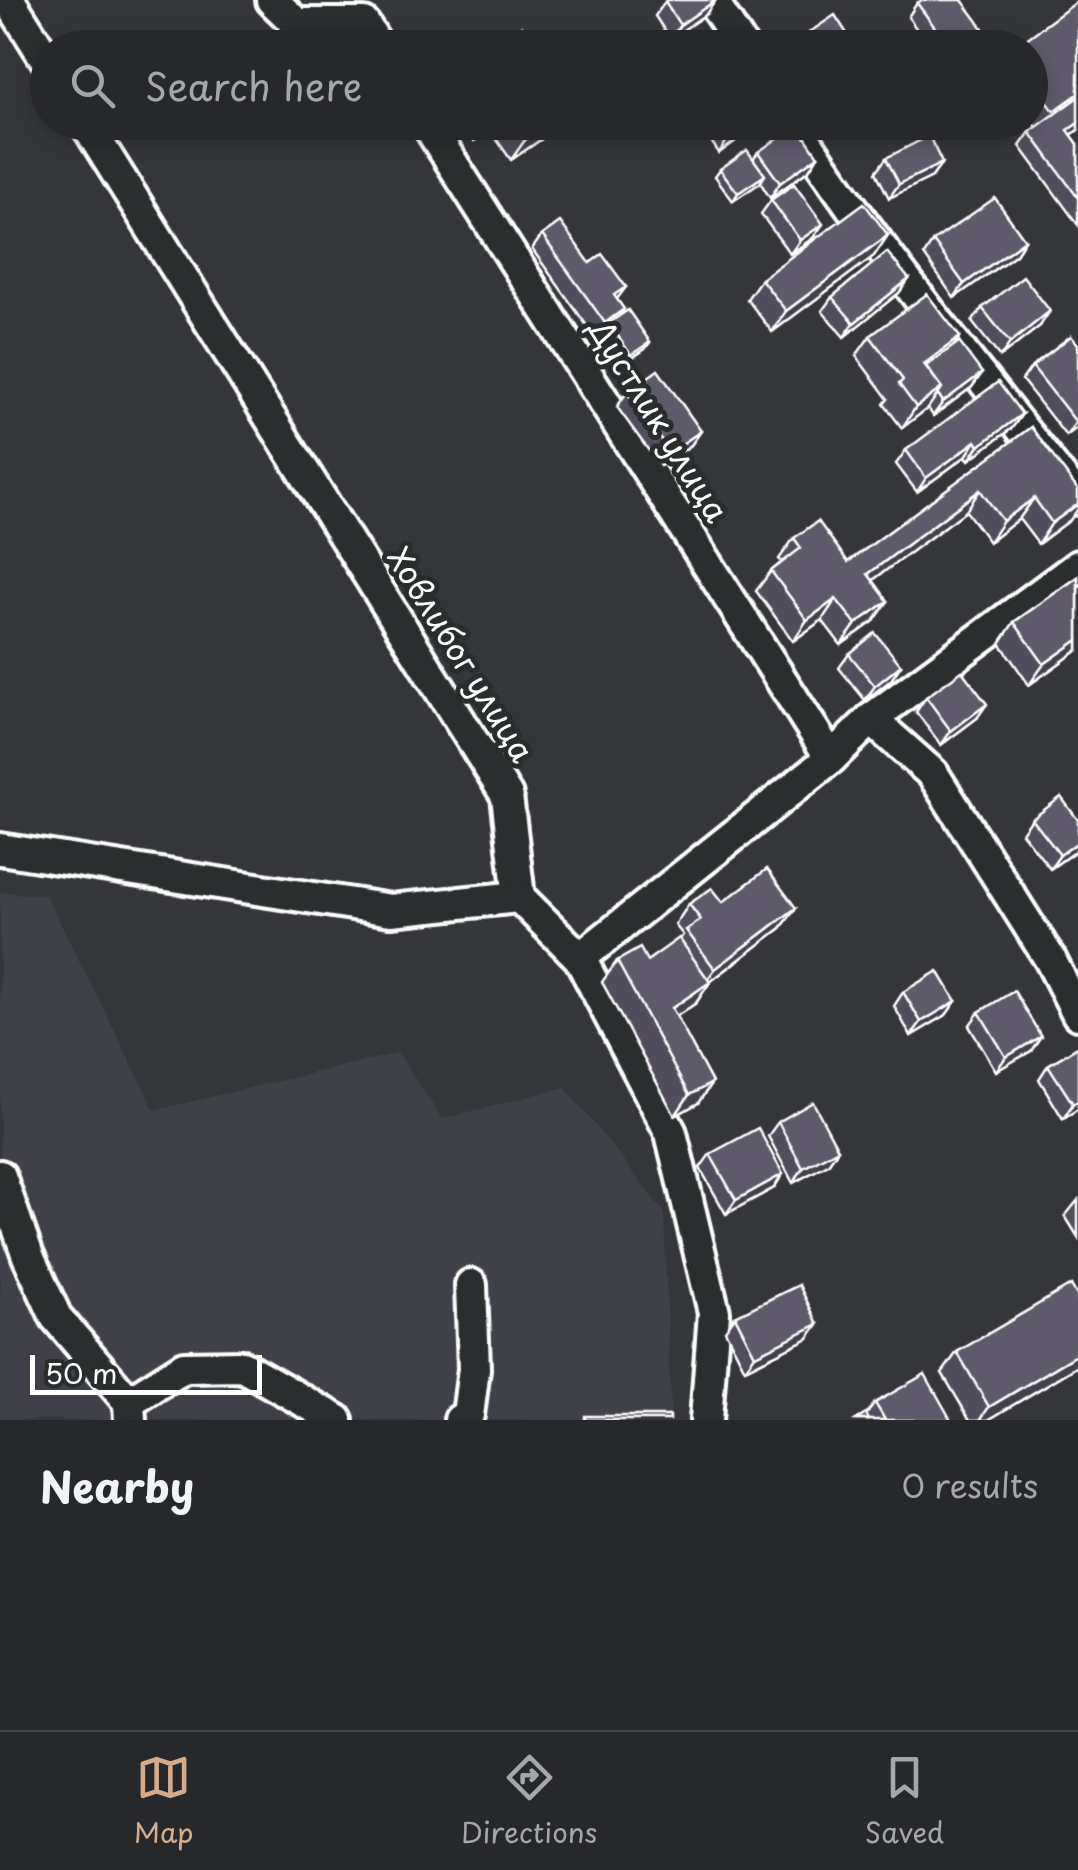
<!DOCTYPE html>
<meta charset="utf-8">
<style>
:root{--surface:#27282c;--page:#333438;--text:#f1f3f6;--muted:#a4a6a9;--line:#434448;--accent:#d6ab8b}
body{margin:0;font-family:"Playpen Sans",sans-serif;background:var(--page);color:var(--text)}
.scale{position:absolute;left:30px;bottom:25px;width:232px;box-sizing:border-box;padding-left:10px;border:5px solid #fff;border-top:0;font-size:28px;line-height:35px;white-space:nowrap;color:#fff;-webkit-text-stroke:8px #2a2d2e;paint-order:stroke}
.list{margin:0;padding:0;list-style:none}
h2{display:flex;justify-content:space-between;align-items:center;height:130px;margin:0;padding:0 40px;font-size:42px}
h2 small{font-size:32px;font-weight:400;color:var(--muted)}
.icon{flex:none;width:55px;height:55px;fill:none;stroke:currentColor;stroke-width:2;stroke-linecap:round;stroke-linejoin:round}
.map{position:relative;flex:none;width:1078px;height:1420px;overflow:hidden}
.search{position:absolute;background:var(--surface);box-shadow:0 5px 15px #0003;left:30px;right:30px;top:30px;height:110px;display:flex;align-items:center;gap:25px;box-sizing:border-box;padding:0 35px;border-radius:55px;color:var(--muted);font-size:38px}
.sheet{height:310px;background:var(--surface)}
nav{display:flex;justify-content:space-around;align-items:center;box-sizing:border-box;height:140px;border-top:2px solid var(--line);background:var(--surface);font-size:28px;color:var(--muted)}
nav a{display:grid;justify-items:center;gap:5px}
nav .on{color:var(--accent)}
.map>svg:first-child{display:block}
.built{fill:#414149}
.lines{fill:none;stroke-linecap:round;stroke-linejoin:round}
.minor-casing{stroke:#fff;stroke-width:38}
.minor{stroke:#2a2d2e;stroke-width:30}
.wall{fill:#514d5c;stroke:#fff;stroke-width:2.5}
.shaded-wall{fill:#423f4b;stroke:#fff;stroke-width:2.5}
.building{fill:#5e5a6b;stroke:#fff;stroke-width:2.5}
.labels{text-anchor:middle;stroke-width:10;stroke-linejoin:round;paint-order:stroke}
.street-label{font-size:32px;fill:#fff;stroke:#2a2d2e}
</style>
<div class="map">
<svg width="1078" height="1420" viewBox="0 0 1078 1420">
<rect width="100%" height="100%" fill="#34363a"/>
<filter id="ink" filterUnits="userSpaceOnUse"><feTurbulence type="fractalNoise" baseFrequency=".01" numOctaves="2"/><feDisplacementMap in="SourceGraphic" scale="20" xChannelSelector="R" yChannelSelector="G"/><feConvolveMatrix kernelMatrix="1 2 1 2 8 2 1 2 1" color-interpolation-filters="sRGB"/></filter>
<g filter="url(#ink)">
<path class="built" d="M0,892L46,895L155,1110L398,1053L442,1119L565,1087L664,1212L671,1420H0Z"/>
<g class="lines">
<g class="minor-casing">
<g id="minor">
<path d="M9,0L48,62"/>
<path d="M272,0L297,24H364L379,48"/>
<path d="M711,0L743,48"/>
<path d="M85,122L507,796L519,897"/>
<path d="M426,122L831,758"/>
<path d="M793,122C880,254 980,376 1078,499"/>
<path d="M871,719L933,774L1050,959L1078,1014"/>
<path d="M0,849L391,910L519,897"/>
<path d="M519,897L580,958L671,1133L714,1312L706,1420"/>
<path d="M580,958L831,758L871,719L1078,566"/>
<path d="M0,1176L28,1256L56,1317L129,1402L130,1420"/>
<path d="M129,1402L184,1367L242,1366L337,1420"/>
<path d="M460,1420L468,1415L474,1369L471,1285"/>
</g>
</g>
<use href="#minor" class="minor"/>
</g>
<g class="wall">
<path d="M665,2L706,14L670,39L655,16Z"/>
<path d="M917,3L994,43L991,48H930L908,17Z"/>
<path d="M1030,48L1078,130L1071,135L1078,144V225L1020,146L1030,132L1037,127L1030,119Z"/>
<path d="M461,122H554L543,138L511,160L490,130L474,141Z"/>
<path d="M698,122H762L719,153Z"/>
<path d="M758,152L818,156L809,170L770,198L760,182L733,201L715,176L720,169L753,159Z"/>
<path d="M886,158L942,163L932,177L889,198L876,172Z"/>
<path d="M771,200L813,238L790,254L761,214Z"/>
<path d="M542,235L590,263L626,287L617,299L619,316L650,342L645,349L626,362L604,330L595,337L532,249Z"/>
<path d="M888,235L874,256L772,332L747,299L761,279Z"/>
<path d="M1025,240L1016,254L954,298L924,255L933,241Z"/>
<path d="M909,279L899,293L844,337L822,311L832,297Z"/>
<path d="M982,308L1040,326L1000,357L972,322Z"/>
<path d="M870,336L960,337L955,345L982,373L972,387L933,416L928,408L902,428L884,404L888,399L856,356Z"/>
<path d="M1071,336L1078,427L1066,436L1022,380L1032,366Z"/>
<path d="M627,392L701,431L691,445L660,466L617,407Z"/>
<path d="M1022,414L1012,428L969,460L966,456L917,492L896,464L906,450Z"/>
<path d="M1031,427L1070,520L1038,544L1019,519L989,542L966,511L873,580L888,601L874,621L841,645L822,620L793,641L756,591L771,571L782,562L779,559L794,538L848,562Z"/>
<path d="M1078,577V650L1029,685L1000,643L1014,622Z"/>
<path d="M849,654L901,665L891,680L865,700L839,668Z"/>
<path d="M926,697L977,718L941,745L916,712Z"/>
<path d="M1032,819L1078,820V849L1050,869L1022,833Z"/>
<path d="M723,902L796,908L781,928L710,982L696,1003L676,1016L712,1083L698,1103L675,1116L602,982L617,961H647L680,939L683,935L675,925L689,904Z"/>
<path d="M903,992L956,1001L946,1015L911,1036L894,1006Z"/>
<path d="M979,1012L1031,1051L996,1071L969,1026Z"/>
<path d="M1078,1047V1109L1063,1119L1039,1079L1048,1065Z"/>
<path d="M778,1122L838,1149L828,1164L793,1183L768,1136Z"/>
<path d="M710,1154L774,1188L726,1214L700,1168Z"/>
<path d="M1078,1200V1237L1065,1216Z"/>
<path d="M1078,1297V1366L988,1420H970L942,1373L957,1352Z"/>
<path d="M735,1316L818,1324L808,1338L745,1369L725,1330Z"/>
<path d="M875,1403L951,1420H856L866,1415Z"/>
</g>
<g class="shaded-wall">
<path d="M716,0L706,14L670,39L680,25Z"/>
<path d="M487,122H495L490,130L474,141Z"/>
<path d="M550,122H554L543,138L511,160L525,140Z"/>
<path d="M752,122H762L719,153L728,139Z"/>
<path d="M1078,123V130L1058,144L1068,130Z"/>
<path d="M818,156L809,170L770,198L780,183Z"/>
<path d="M942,163L932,177L889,198L899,184Z"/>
<path d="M765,175L760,183L733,201L738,193Z"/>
<path d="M823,224L813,238L790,254L800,240Z"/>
<path d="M888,235L874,256L772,332L786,311Z"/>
<path d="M1025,240L1016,254L954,298L964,284Z"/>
<path d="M909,279L899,293L844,337L854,323Z"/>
<path d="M624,309L614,323H609L604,330L595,337L605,323Z"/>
<path d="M1050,311L1040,326L1000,357L1010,343Z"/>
<path d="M960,337L946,358L923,375L924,364Z"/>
<path d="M650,342L645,349L626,362L631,355Z"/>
<path d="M982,373L972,387L933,416L943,402Z"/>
<path d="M942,388L928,408L902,428L916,407Z"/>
<path d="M1022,414L1012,428L969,460L979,446Z"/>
<path d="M1078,420V427L1066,436L1076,422Z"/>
<path d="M701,431L691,445L660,466L670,452Z"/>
<path d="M976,441L966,456L917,492L926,478Z"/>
<path d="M980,490L966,511L854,594L868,574Z"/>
<path d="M1034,498L1019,519L989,542L1003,521Z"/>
<path d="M1078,504V509L1070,520L1038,544L1052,523Z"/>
<path d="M836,599L822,620L793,641L807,620Z"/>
<path d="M888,601L874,621L841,645L856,624Z"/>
<path d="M1078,640V650L1029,685L1044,664Z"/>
<path d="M901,665L891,680L865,700L875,686Z"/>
<path d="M987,704L977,718L941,745L951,731Z"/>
<path d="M1078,842V849L1050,869L1060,855Z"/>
<path d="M796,908L781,928L707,984L710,982L696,1003L658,1029L672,1008L701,988L715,969Z"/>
<path d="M956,1001L946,1015L911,1036L921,1022Z"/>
<path d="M1041,1036L1031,1051L996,1071L1006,1057Z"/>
<path d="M712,1083L698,1103L675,1116L689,1095Z"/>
<path d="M1078,1101V1109L1063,1119L1073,1104Z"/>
<path d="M838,1149L828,1164L793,1183L803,1168Z"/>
<path d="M783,1174L774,1188L726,1214L736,1200Z"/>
<path d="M818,1324L808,1338L745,1369L755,1355Z"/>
<path d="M1078,1354V1366L988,1420H980L989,1407Z"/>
</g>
<g class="building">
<path d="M668,0H716L680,25L665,2Z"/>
<path d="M922,0H962L994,43L988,48H950L917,3Z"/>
<path d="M1078,1V94L1054,111L1030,79V48H1014Z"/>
<path d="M835,15L853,43L846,48H799L795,42Z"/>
<path d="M521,26L537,48H468L492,31L499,41Z"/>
<path d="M560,35L569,48H541Z"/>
<path d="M725,39L730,48H708Z"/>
<path d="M1078,97V123L1068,130L1078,144V198L1030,132Z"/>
<path d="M513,122H550L525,140Z"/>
<path d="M717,122H752L728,139Z"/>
<path d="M797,125L818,156L780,183L758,152Z"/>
<path d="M929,136L942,163L899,184L886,158Z"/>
<path d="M747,150L765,175L738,193L720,169Z"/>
<path d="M794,184L823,224L800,240L771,200Z"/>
<path d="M995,198L1025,240L964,284L933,241Z"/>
<path d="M864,203L888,235L786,311L761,279Z"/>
<path d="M560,222L590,263L602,254L626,287L614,295L624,309L605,323L542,235Z"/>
<path d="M887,252L909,279L854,323L832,297Z"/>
<path d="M1023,276L1050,311L1010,343L982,308Z"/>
<path d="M927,294L960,337L924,364L942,388L916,407L899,384L903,380L870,336Z"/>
<path d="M628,310L650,342L631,355L609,323Z"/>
<path d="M1071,336L1078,344V420L1076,422L1032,366Z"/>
<path d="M959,342L982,373L943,402L938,394L942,388L926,366Z"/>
<path d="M658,370L701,431L670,452L627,392Z"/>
<path d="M998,382L1022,414L979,446L976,441L926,478L906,450Z"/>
<path d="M1031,427L1078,490V504L1052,523L1034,498L1003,521L980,490L868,574L888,601L856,624L836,599L807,620L771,571L801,548L794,538L818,521L848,562Z"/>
<path d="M1078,577V640L1044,664L1014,622Z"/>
<path d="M875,633L901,665L875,686L849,654Z"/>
<path d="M962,671L987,704L951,731L926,697Z"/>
<path d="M1061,797L1078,820V842L1060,855L1032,819Z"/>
<path d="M767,869L796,908L715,969L686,930L701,920L689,904L712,888L723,902Z"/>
<path d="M679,938L710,982L672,1008L712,1083L689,1095L617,961L640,948L647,961Z"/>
<path d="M938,971L956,1001L921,1022L903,992Z"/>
<path d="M1014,991L1041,1036L1006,1057L979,1012Z"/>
<path d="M1078,1047V1101L1073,1104L1048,1065Z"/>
<path d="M813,1102L838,1149L803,1168L778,1122Z"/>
<path d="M758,1128L783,1174L736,1200L710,1154Z"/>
<path d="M799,1285L818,1324L755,1355L735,1316Z"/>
<path d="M1071,1285L1078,1297V1354L989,1407L957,1352Z"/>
<path d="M925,1374L951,1420H885L875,1403Z"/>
<path d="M866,1414L869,1420H856Z"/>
<rect x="585" y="1416" width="85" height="4"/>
</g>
</g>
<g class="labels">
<g class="street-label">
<text transform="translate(658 421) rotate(58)" y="11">Дустлик улица</text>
<text transform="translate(460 655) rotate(58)" y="11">Ховлибог улица</text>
</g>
</g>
</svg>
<div class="scale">50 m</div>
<div class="search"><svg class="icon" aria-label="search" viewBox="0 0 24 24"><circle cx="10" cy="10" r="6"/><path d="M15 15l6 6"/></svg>Search here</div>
</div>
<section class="sheet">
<h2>Nearby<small>0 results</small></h2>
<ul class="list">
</ul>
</section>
<nav>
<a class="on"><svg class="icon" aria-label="map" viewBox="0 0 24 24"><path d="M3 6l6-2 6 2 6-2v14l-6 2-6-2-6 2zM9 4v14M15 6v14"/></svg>Map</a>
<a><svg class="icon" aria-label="directions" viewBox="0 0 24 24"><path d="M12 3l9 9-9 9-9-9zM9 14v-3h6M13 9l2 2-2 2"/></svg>Directions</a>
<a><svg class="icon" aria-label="saved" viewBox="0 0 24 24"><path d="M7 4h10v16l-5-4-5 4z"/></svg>Saved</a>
</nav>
